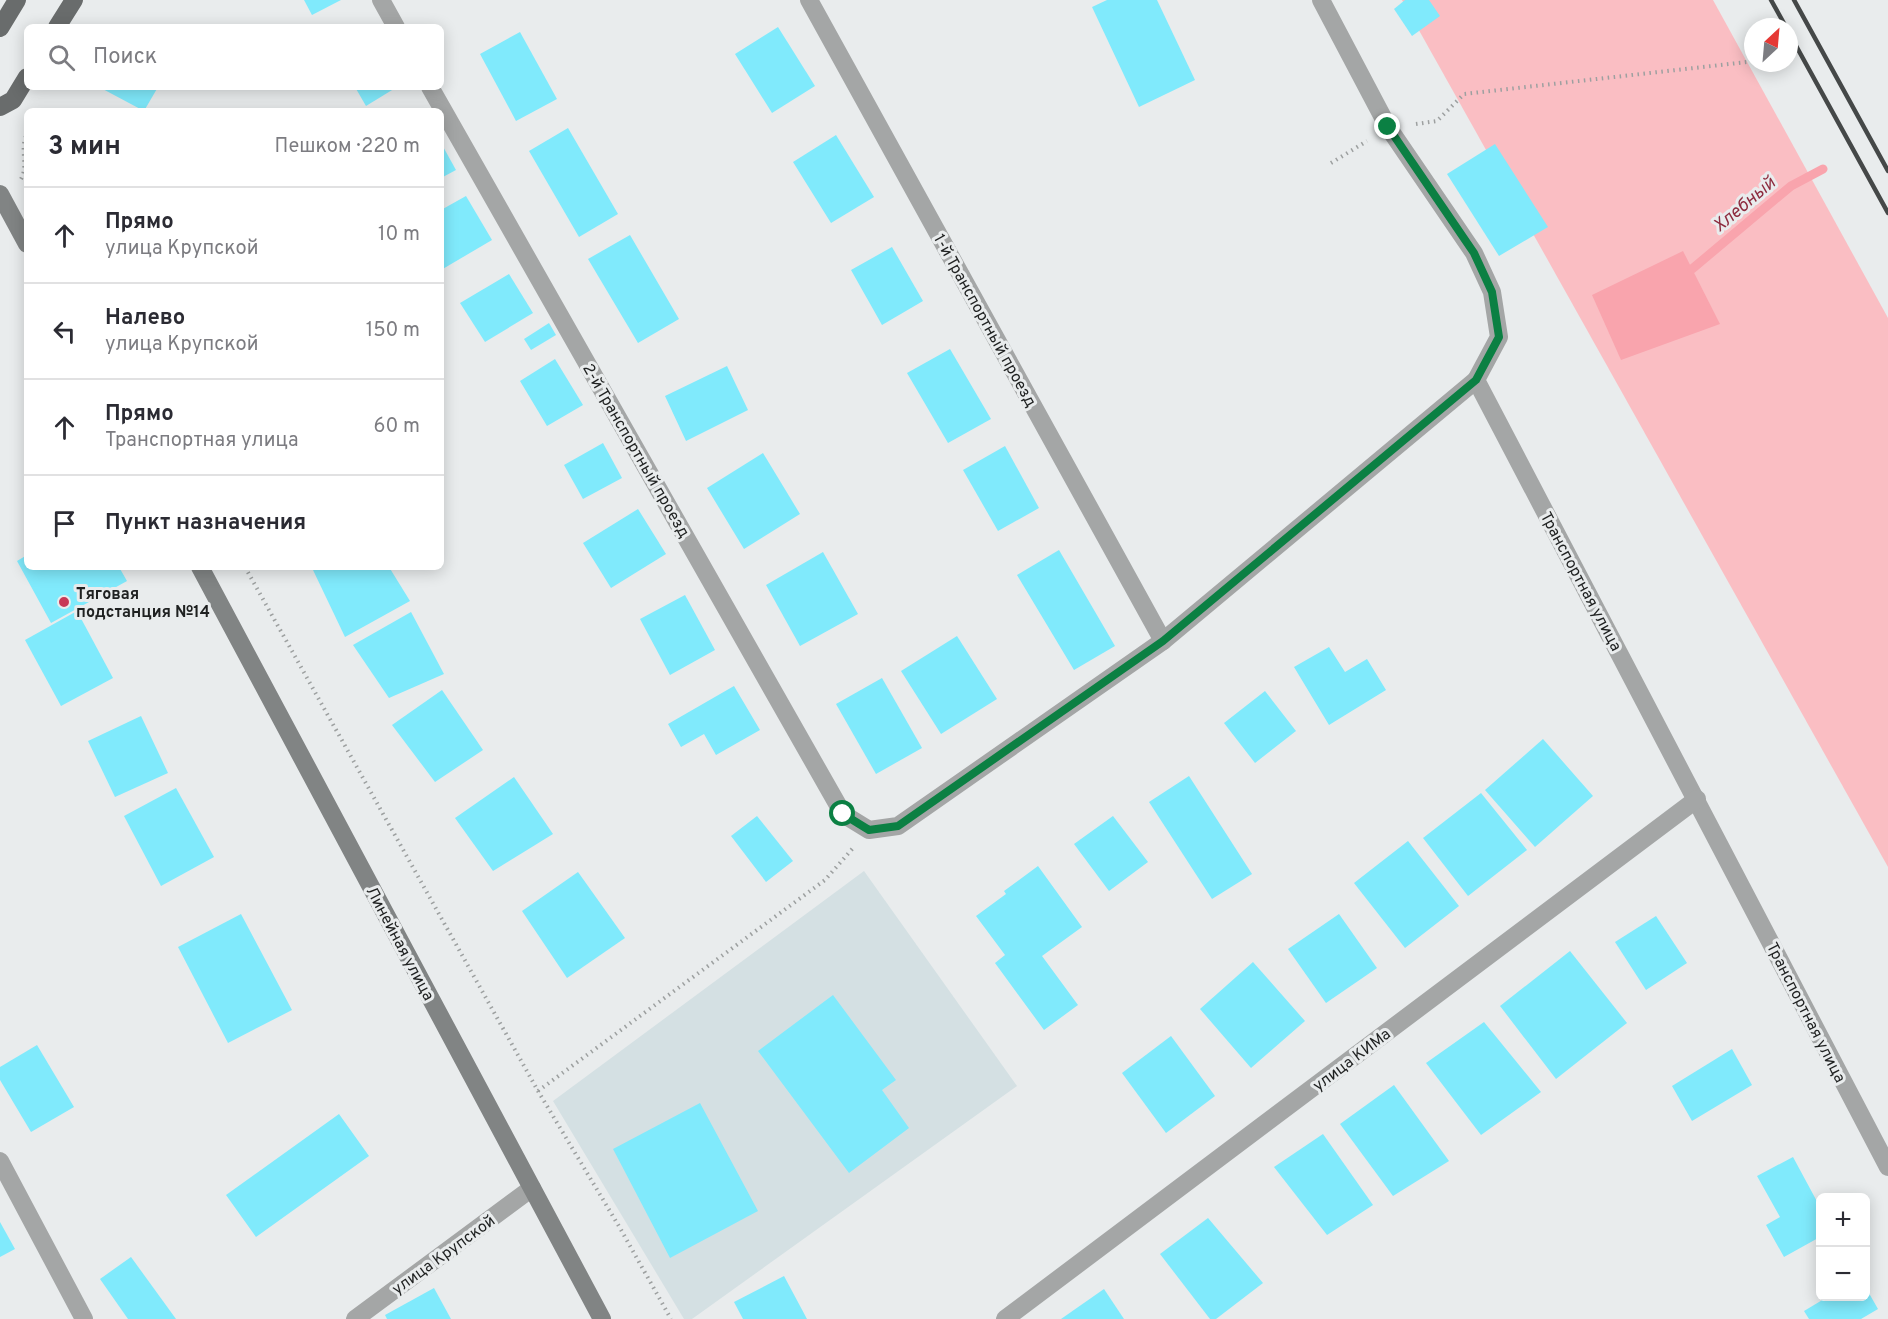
<!DOCTYPE html>
<html lang="ru">
<meta charset="utf-8">
<style>
:root{--surface:#fff;--page:#f2f2f3;--text:#2b2b33;--muted:#7c7c81;--line:#e1e1e2}
body{margin:0;font-family:Overpass,sans-serif;background:var(--page);color:var(--text)}
.controls{position:absolute;right:18px;bottom:18px;display:grid;overflow:hidden;border-radius:9px;box-shadow:0 3px 15px #0003}
.controls button{width:54px;height:54px;display:grid;place-items:center;padding:0;border:0;border-bottom:2px solid var(--line);background:var(--surface);color:var(--text);font:30px sans-serif}
.compass{position:absolute;left:1744px;top:18px;width:54px;height:54px;border-radius:50%;background:var(--surface);box-shadow:0 3px 15px #0003;rotate:26deg}
.stop{position:absolute;width:18px;height:18px;margin:-14px;border:4px solid #0b8043;border-radius:50%;background:#fff}
.stop.end{background:#0b8043;border-color:#fff;box-shadow:0 2px 6px #0008}
.list{margin:0;padding:0;list-style:none}
h2{display:flex;justify-content:space-between;align-items:center;height:78px;margin:0;padding:0 24px;font-size:26px}
h2 small{font-size:20px;font-weight:400;color:var(--muted)}
.list li{display:grid;grid-template-columns:39px 1fr auto;gap:18px;align-items:center;box-sizing:border-box;height:96px;padding:0 24px;border-top:2px solid var(--line)}
.list b{display:block;font-size:22px;white-space:nowrap}
.list p{margin:0;font-size:20px;white-space:nowrap;color:var(--muted)}
.list em{font-size:20px;font-style:normal;color:var(--muted)}
.icon{flex:none;width:33px;height:33px;fill:none;stroke:currentColor;stroke-width:2;stroke-linecap:round;stroke-linejoin:round}
.map{position:relative;flex:none;width:1888px;height:1319px;overflow:hidden}
.search{position:absolute;background:var(--surface);box-shadow:0 3px 15px #0003;left:24px;top:24px;width:420px;height:66px;display:flex;align-items:center;gap:15px;box-sizing:border-box;padding:0 21px;border-radius:9px;color:var(--muted);font-size:22px}
.panel{position:absolute;background:var(--surface);box-shadow:0 3px 15px #0003;left:24px;top:108px;width:420px;height:462px;border-radius:9px}
.map>svg:first-child{display:block}
.built{fill:#d4e0e3}
.green{fill:#fabec3}
.water{fill:#f9a4ad}
.lines{fill:none;stroke-linecap:round;stroke-linejoin:round}
.stream{stroke:#f9a4ad;stroke-width:9}
.building{fill:#80eafc}
.path{stroke:#9da0a0;stroke-width:4;stroke-dasharray:1.5 4.5;stroke-linecap:butt}
.street{stroke:#a4a6a6;stroke-width:18}
.secondary{stroke:#818484;stroke-width:18}
.primary{stroke:#696c6c;stroke-width:18}
.rail{stroke:#454848;stroke-width:4.5}
.route{stroke:#0b8043;stroke-width:8}
.poi-dot{fill:#c83857;stroke:#e9eced;stroke-width:2}
.labels{text-anchor:middle;stroke-width:6;stroke-linejoin:round;paint-order:stroke}
.street-label{font-size:16px;fill:#1f2121;stroke:#e9eced}
.poi-label{font-size:16px;font-weight:bold;fill:#1f2121;stroke:#e9eced;text-anchor:start}
.water-label{font-size:18px;font-style:italic;fill:#8d2c3f;stroke:#e9eced}
</style>
<div class="map">
<svg width="1888" height="1319" viewBox="0 0 1888 1319">
<rect width="100%" height="100%" fill="#e9eced"/>
<path class="built" d="M864,871L1017,1086L692,1319H684L553,1101Z"/>
<path class="green" d="M1402,0H1713L1888,318V867Z"/>
<path class="water" d="M1683,251L1720,324L1621,360L1592,295Z"/>
<g class="lines">
<path class="stream" d="M1692,269L1791,186L1823,169"/>
</g>
<g class="building">
<path d="M304,0H341L312,15Z"/>
<path d="M1107,0H1157L1195,80L1139,107L1092,7Z"/>
<path d="M1405,0H1429L1440,16L1412,36L1394,9Z"/>
<path d="M778,27L815,86L772,113L735,54Z"/>
<path d="M520,32L557,99L516,121L480,54Z"/>
<path d="M99,87H158L144,111Z"/>
<path d="M355,87H397L366,106Z"/>
<path d="M568,128L618,214L579,237L529,151Z"/>
<path d="M836,135L874,197L831,223L793,162Z"/>
<path d="M441,143L456,170L441,178Z"/>
<path d="M1495,144L1548,227L1499,256L1447,174Z"/>
<path d="M466,196L492,240L441,270V210Z"/>
<path d="M630,235L679,319L638,343L588,259Z"/>
<path d="M892,247L923,301L882,325L851,270Z"/>
<path d="M509,274L533,313L485,342L460,303Z"/>
<path d="M549,323L556,335L531,350L524,339Z"/>
<path d="M950,349L991,419L948,443L907,373Z"/>
<path d="M555,359L583,405L547,426L520,381Z"/>
<path d="M727,366L748,410L686,441L665,396Z"/>
<path d="M603,443L622,478L583,499L564,465Z"/>
<path d="M1005,446L1039,508L998,531L963,470Z"/>
<path d="M763,453L800,514L744,549L707,488Z"/>
<path d="M638,509L666,554L611,588L583,543Z"/>
<path d="M1059,550L1115,646L1074,670L1017,575Z"/>
<path d="M823,552L858,614L800,646L766,585Z"/>
<path d="M27,555V567H119L127,581L51,623L17,561Z"/>
<path d="M319,567H389L410,601L345,637L313,570Z"/>
<path d="M685,595L715,650L670,675L640,619Z"/>
<path d="M77,611L113,678L61,706L25,640Z"/>
<path d="M411,612L444,674L389,698L353,645Z"/>
<path d="M957,636L997,699L941,734L901,671Z"/>
<path d="M1329,647L1345,672L1367,659L1386,690L1329,725L1294,667Z"/>
<path d="M882,678L922,748L876,774L836,704Z"/>
<path d="M734,686L760,730L716,755L704,734L681,747L668,724Z"/>
<path d="M442,690L483,750L435,782L392,725Z"/>
<path d="M1265,691L1296,731L1255,763L1224,723Z"/>
<path d="M141,716L168,773L115,797L88,741Z"/>
<path d="M1543,739L1593,796L1535,847L1485,790Z"/>
<path d="M1189,776L1252,874L1212,899L1149,802Z"/>
<path d="M514,777L553,834L493,871L455,818Z"/>
<path d="M176,788L214,857L161,886L124,816Z"/>
<path d="M1481,793L1527,850L1468,896L1423,838Z"/>
<path d="M757,816L793,861L766,882L731,836Z"/>
<path d="M1113,816L1148,862L1109,891L1074,844Z"/>
<path d="M1408,841L1459,906L1405,948L1354,883Z"/>
<path d="M1038,866L1082,927L1042,956L1078,1005L1044,1030L995,963L1005,955L976,916L1006,894L1004,891Z"/>
<path d="M578,872L625,938L567,978L522,911Z"/>
<path d="M241,914L292,1010L228,1043L178,947Z"/>
<path d="M1339,914L1377,968L1326,1003L1288,949Z"/>
<path d="M1656,916L1687,963L1646,990L1615,942Z"/>
<path d="M1570,951L1627,1023L1556,1079L1500,1006Z"/>
<path d="M1253,962L1305,1021L1251,1068L1200,1009Z"/>
<path d="M833,995L896,1080L882,1090L909,1128L849,1173L758,1051Z"/>
<path d="M1484,1022L1541,1092L1481,1135L1426,1063Z"/>
<path d="M1171,1036L1215,1096L1166,1133L1122,1073Z"/>
<path d="M37,1045L74,1107L31,1132L0,1080V1067Z"/>
<path d="M1732,1049L1752,1085L1692,1121L1672,1086Z"/>
<path d="M1394,1085L1449,1161L1393,1196L1340,1124Z"/>
<path d="M700,1103L758,1211L670,1258L613,1149Z"/>
<path d="M339,1114L369,1156L256,1237L226,1195Z"/>
<path d="M1323,1134L1373,1205L1327,1235L1274,1167Z"/>
<path d="M1793,1157L1820,1207V1237L1784,1257L1766,1225L1780,1217L1757,1176Z"/>
<path d="M1208,1218L1263,1283L1216,1319H1210L1160,1254Z"/>
<path d="M0,1222L15,1249L0,1257Z"/>
<path d="M131,1257L176,1319H128L100,1279Z"/>
<path d="M784,1276L807,1319H743L734,1302Z"/>
<path d="M434,1288L451,1319H387L385,1315Z"/>
<path d="M1866,1288L1878,1309L1861,1319H1809L1804,1311L1829,1296H1866Z"/>
<path d="M1104,1289L1124,1319H1061Z"/>
</g>
<g class="lines">
<g class="path">
<path d="M1416,124L1437,121L1464,94L1747,62"/>
<path d="M1331,163L1367,141"/>
<path d="M21,179C29,165 19,149 27,134"/>
<path d="M245,567L538,1091L620,1228L671,1319"/>
<path d="M538,1091L825,880L853,848"/>
</g>
<g class="street">
<path d="M381,0L396,27"/>
<path d="M809,0L1163,641"/>
<path d="M1321,0L1388,127L1474,253L1492,292L1499,337L1476,380L1888,1167"/>
<path d="M430,87L843,814L869,830L898,826L1163,641L1476,380"/>
<path d="M0,1161L84,1319"/>
<path d="M355,1319L532,1188"/>
<path d="M1005,1319L1697,799"/>
</g>
<g class="secondary">
<path d="M0,194L27,244"/>
<path d="M200,567L602,1319"/>
</g>
<g class="primary">
<path d="M57,27L74,0"/>
<path d="M0,28L17,0"/>
<path d="M0,107L13,100L27,77"/>
</g>
<g class="rail">
<path d="M1771,0L1786,27"/>
<path d="M1794,0L1888,171"/>
<path d="M1789,33L1888,213"/>
</g>
</g>
<g class="lines">
<path class="route" d="M843,814L869,830L898,826L1163,641L1476,380L1499,337L1492,292L1474,253L1388,127"/>
</g>
<circle class="poi-dot" cx="64" cy="602" r="6"/>
<g class="labels">
<g class="street-label">
<text transform="translate(986 320) rotate(61)" y="6">1-й Транспортный проезд</text>
<text transform="translate(637 450) rotate(60)" y="6">2-й Транспортный проезд</text>
<text transform="translate(1582 581) rotate(62)" y="6">Транспортная улица</text>
<text transform="translate(401 943) rotate(62)" y="6">Линейная улица</text>
<text transform="translate(1807 1012) rotate(63)" y="6">Транспортная улица</text>
<text transform="translate(1351 1059) rotate(-37)" y="6">улица КИМа</text>
<text transform="translate(443 1254) rotate(-36)" y="6">улица Крупской</text>
</g>
<g class="poi-label">
<text x="76" y="599">Тяговая<tspan x="76" dy="18">подстанция №14</tspan></text>
</g>
<g class="water-label">
<text transform="translate(1744 204) rotate(-40)" y="6">Хлебный</text>
</g>
</g>
</svg>
<div class="controls">
<button>+</button>
<button>−</button>
</div>
<svg class="compass" viewBox="-18 -18 36 36"><path d="M0-13l5 13h-10z" fill="#e53935"/><path d="M0 13l5-13h-10z" fill="#7c7c81"/></svg>
<div class="stop" style="left:843px;top:814px"></div>
<div class="stop end" style="left:1388px;top:127px"></div>
<div class="search"><svg class="icon" aria-label="search" viewBox="0 0 24 24"><circle cx="10" cy="10" r="6"/><path d="M15 15l6 6"/></svg>Поиск</div>
<section class="panel">
<h2>3 мин<small>Пешком · 220 m</small></h2>
<ul class="list">
<li><svg class="icon" aria-label="ahead" viewBox="0 0 24 24"><path d="M12 20V5M6 11l6-6 6 6"/></svg><div><b>Прямо</b><p>улица Крупской</p></div><em>10 m</em></li>
<li><svg class="icon" aria-label="left" viewBox="0 0 24 24"><path d="M17 20v-9H6M10 6l-5 5 5 5"/></svg><div><b>Налево</b><p>улица Крупской</p></div><em>150 m</em></li>
<li><svg class="icon" aria-label="ahead" viewBox="0 0 24 24"><path d="M12 20V5M6 11l6-6 6 6"/></svg><div><b>Прямо</b><p>Транспортная улица</p></div><em>60 m</em></li>
<li><svg class="icon" aria-label="arrive" viewBox="0 0 24 24"><path d="M6 21V4h12l-3 4 3 4H6"/></svg><div><b>Пункт назначения</b></div></li>
</ul>
</section>
</div>
